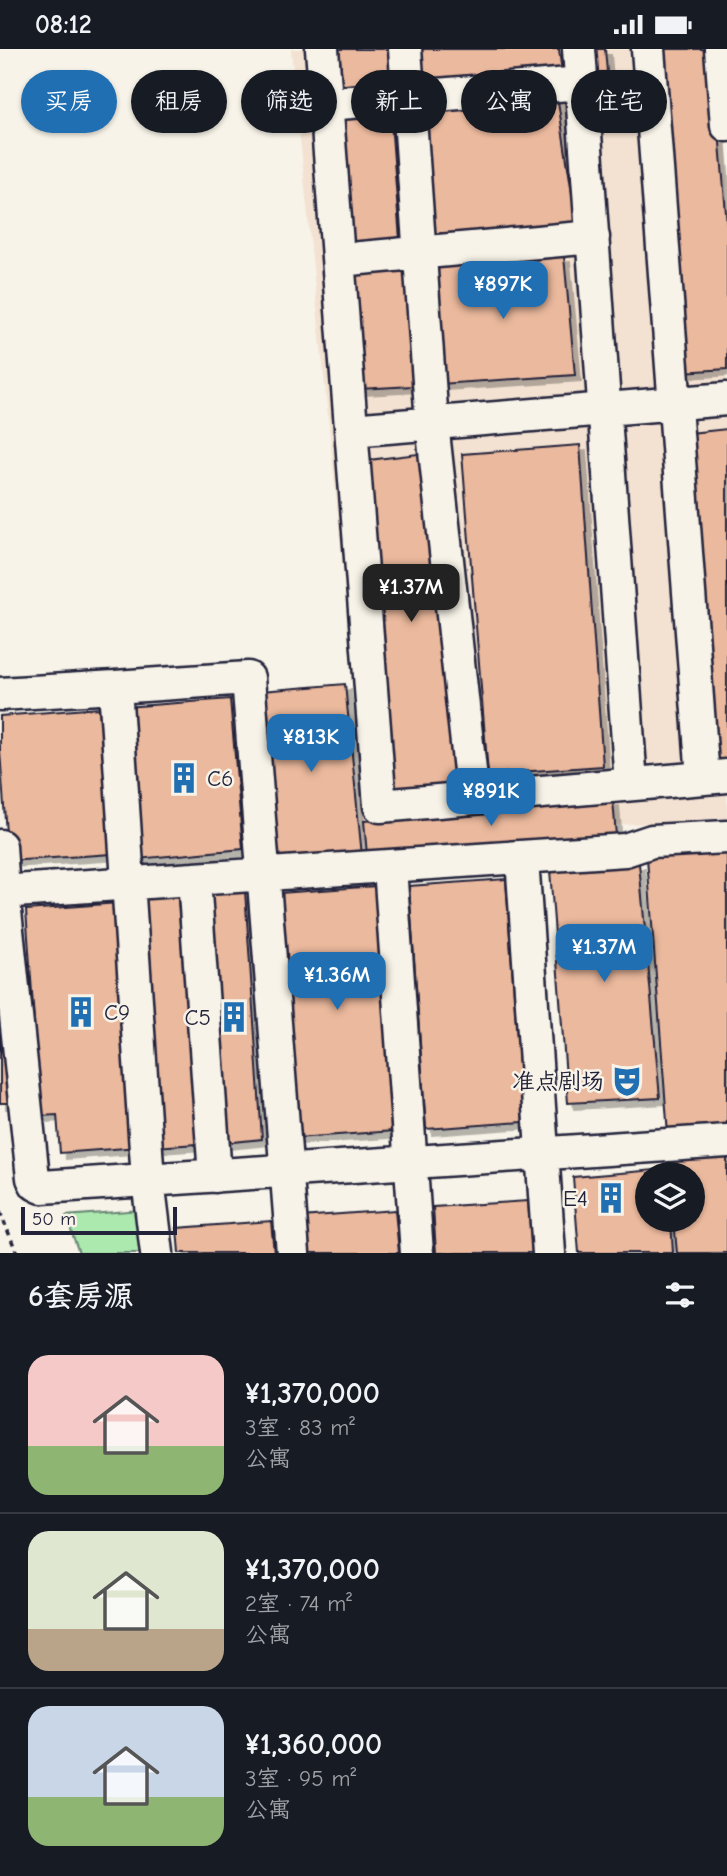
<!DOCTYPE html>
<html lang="zh">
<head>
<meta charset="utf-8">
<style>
  body { margin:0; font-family:"Comic Neue","LXGW WenKai TC",sans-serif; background:#242831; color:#f1f3f6; height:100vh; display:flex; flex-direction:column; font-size:26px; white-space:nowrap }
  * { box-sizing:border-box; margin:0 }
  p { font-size:23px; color:#9ea1a6 }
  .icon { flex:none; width:38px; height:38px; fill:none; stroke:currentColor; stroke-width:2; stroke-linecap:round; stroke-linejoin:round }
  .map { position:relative; height:1204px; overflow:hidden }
  .sheet { display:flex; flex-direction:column; background:#171b24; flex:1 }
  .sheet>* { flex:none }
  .top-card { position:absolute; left:21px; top:21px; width:686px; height:63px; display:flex; gap:14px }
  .fabs { position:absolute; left:635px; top:1113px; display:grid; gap:14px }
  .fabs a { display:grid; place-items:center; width:70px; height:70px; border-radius:50%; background:#171b24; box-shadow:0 2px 5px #0004; font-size:35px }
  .scale { position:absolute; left:21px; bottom:18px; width:156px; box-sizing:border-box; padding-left:7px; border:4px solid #22223b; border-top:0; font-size:19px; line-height:24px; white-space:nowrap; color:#22223b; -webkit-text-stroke:5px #f7f3e8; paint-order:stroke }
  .price { position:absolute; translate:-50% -60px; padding:0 16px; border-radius:14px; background:#1f6fb2; color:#fff; font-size:23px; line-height:46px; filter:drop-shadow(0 2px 4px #0008) }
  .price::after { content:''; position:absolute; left:50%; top:42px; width:21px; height:16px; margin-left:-10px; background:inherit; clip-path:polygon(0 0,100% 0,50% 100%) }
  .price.active { background:#222; color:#fff }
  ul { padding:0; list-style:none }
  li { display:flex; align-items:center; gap:21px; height:175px; padding:0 28px }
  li+li { border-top:2px solid #363941 }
  li span { display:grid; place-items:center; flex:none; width:196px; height:140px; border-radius:21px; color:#555 }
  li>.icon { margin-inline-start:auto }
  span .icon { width:84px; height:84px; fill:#fffc; stroke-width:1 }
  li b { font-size:30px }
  h2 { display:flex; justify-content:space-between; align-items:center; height:84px; padding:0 28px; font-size:30px }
  .tag { padding:0 24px; border-radius:32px; background:#171b24; box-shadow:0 2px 5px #0004; font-size:24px; line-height:63px }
  .tag.active { background:#1f6fb2; color:#fff }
  .status { display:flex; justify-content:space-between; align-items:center; height:49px; padding:0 35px; background:#171b24; direction:ltr }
  .status svg { height:19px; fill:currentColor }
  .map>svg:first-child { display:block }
  .built { fill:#f3e2d2 }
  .pitch { fill:#ace9af; stroke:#678675; stroke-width:2 }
  .building { fill:#ebb99d; stroke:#22223b; stroke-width:2; filter:url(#shadow) }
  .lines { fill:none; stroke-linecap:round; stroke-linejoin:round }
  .minor-casing { stroke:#22223b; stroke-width:37 }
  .path { stroke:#22223b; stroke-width:3.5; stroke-dasharray:5 5; stroke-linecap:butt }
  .minor { stroke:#f7f3e8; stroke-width:32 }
  .labels { text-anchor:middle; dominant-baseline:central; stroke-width:5; stroke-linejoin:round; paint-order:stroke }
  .poi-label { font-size:23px; fill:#22223b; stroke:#f7f3e8; text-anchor:end }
</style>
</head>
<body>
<div class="status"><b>08:12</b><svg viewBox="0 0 49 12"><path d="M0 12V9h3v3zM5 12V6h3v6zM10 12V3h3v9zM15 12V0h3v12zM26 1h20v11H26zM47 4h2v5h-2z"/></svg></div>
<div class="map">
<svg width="727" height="1204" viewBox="0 0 727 1204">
  <defs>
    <filter id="shadow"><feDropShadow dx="6" dy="6" stdDeviation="0" flood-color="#0004"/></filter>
  </defs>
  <rect width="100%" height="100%" fill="#f7f3e8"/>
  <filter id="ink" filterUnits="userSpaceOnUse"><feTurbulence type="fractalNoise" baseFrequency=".0143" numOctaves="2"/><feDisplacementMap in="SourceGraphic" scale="14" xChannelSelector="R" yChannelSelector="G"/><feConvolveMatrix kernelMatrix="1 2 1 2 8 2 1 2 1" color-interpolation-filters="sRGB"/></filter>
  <g filter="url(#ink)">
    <path class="built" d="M291 0H727V769L363 792 347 556Z"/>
    <path class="pitch" d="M140 1161 143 1204H79L66 1167Z"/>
    <path class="building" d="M339 0H395L397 34 343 40Z
      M422 0H559L562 24 424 35Z
      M585 0H605L607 23 587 24Z
      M657 0H712L727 176V320L682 323Z
      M557 46 577 177 430 185 422 55Z
      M390 59 400 191 353 195 344 63Z
      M564 207 575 326 440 335 433 218Z
      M405 221 413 337 359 340 352 226Z
      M727 380V711L714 712 690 384Z
      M580 396 603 717 488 725 462 405Z
      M426 404 455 737 395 741 369 411Z
      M345 635 362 807 274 814 261 642Z
      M230 650 243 800 137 810 125 658Z
      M99 659 112 805 8 812 0 702V667Z
      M613 751 616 787 367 806 364 772Z
      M727 804V1204H677L674 1171H693V1125H671L647 809Z
      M639 814 660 1049 568 1054 550 821Z
      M506 830 523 1073 426 1080 409 837Z
      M377 837 394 1082 296 1089 279 844Z
      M245 842 262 1090 224 1094 205 845Z
      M178 848 197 1095 155 1098 137 850Z
      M119 854 139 1098 60 1104 57 1066 41 1067 26 861Z
      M0 913 11 1054H0Z
      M667 1120V1125H648V1171H671L673 1204H579L573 1128Z
      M528 1152 532 1204H436L433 1158Z
      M395 1161 399 1204H304L301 1168Z
      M271 1172 274 1204H179L177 1179Z"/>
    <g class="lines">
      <defs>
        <path id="minor" d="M322 0 380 757 727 727
          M405 0 432 374 473 749
          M579 0 631 735
          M648 0 703 729
          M721 0 727 76
          M327 55 581 34
          M339 211 593 188
          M351 381 727 350
          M0 645 115 638
          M0 797 3 843 33 1129 36 1135 42 1138 727 1092
          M522 809 549 1204
          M390 818 417 1204
          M194 830 215 1127
          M0 843 625 801 652 792 727 788
          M157 1204 148 1131 115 638 248 629 293 1204"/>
      </defs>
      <use href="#minor" class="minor-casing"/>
      <path class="path" d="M0 1163 17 1204"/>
      <use href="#minor" class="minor"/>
    </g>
  </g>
  <defs>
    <symbol id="building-bare" viewBox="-9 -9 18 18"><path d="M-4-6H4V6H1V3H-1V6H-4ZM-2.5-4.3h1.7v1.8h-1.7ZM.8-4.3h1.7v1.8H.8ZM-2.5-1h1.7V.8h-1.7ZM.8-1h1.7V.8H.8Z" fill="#1f6fb2" stroke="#f7f3e8" stroke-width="2.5" paint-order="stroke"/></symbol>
    <symbol id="theatre-bare" viewBox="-9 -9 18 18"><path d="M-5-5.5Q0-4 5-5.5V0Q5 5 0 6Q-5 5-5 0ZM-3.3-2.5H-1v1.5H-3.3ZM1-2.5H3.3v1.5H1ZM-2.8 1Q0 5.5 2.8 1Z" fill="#1f6fb2" stroke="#f7f3e8" stroke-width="2.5" paint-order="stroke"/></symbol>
  </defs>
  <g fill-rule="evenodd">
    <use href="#building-bare" x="162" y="707" width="44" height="44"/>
    <use href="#building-bare" x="59" y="941" width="44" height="44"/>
    <use href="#building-bare" x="212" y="946" width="44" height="44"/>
    <use href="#theatre-bare" x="605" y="1010" width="44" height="44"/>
    <use href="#building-bare" x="589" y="1127" width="44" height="44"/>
  </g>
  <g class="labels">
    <g class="poi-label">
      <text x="207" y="729" text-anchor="start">C6</text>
      <text x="104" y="963" text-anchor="start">C9</text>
      <text x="211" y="968">C5</text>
      <text x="604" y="1032">准点剧场</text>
      <text x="588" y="1149">E4</text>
    </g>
  </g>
</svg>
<div class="fabs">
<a><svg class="icon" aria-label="layers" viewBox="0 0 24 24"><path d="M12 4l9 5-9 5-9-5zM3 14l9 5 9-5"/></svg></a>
</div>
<div class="scale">50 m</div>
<b class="price" style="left:503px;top:272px">¥897K</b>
<b class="price active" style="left:411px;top:575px">¥1.37M</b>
<b class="price" style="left:311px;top:725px">¥813K</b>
<b class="price" style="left:491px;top:779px">¥891K</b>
<b class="price" style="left:604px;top:935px">¥1.37M</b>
<b class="price" style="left:337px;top:963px">¥1.36M</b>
<div class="top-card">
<a class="tag active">买房</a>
<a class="tag">租房</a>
<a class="tag">筛选</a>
<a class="tag">新上</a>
<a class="tag">公寓</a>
<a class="tag">住宅</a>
</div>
</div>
<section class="sheet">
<h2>6套房源<svg class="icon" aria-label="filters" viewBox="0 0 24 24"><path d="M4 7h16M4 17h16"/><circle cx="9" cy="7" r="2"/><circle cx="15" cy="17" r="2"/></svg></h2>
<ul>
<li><span style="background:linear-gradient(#f6c9c9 65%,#8fb573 0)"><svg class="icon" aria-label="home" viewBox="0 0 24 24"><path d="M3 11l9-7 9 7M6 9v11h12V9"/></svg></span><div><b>¥1,370,000</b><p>3室 · 83 m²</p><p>公寓</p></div></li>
<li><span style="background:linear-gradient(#dfe7d0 70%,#b9a48a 0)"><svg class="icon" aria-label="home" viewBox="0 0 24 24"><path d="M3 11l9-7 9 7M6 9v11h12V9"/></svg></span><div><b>¥1,370,000</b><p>2室 · 74 m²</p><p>公寓</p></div></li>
<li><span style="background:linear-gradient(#c9d6e8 65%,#8fb573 0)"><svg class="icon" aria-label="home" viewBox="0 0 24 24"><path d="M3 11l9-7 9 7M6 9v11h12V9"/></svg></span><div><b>¥1,360,000</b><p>3室 · 95 m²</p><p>公寓</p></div></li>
</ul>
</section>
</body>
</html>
